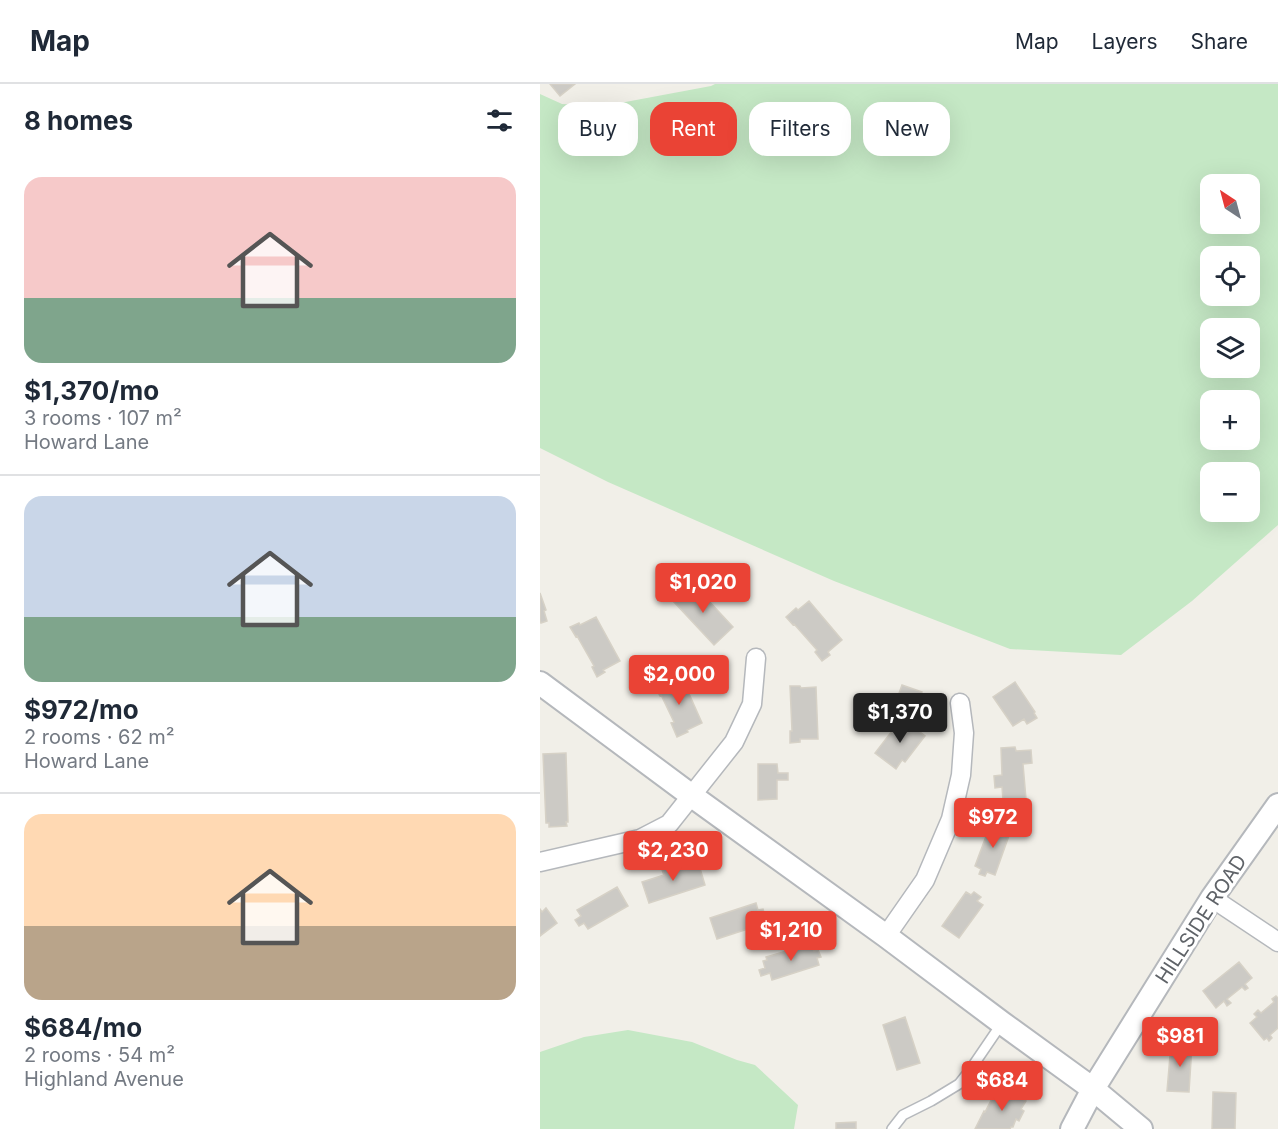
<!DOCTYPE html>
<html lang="en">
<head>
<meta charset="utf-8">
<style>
  body { margin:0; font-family:Inter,sans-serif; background:#f2f2f3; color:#1f2937; height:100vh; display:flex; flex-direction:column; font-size:22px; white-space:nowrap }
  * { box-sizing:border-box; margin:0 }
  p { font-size:20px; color:#747a83 }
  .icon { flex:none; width:33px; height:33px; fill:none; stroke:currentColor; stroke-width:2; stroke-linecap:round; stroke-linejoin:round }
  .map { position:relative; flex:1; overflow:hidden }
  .drawer { display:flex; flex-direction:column; background:#fff; width:540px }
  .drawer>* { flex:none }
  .guide { position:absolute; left:18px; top:18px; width:570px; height:54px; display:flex; gap:12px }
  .needle { width:39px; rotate:324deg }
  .fabs { position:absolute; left:660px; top:90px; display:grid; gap:12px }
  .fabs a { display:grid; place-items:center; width:60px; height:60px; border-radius:12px; background:#fff; box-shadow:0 6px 24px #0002; font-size:30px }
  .price { position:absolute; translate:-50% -51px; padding:0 14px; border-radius:6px; background:#ea4335; color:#fff; font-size:20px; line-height:39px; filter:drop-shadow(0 2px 3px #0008) }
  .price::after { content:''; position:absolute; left:50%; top:36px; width:18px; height:14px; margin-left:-9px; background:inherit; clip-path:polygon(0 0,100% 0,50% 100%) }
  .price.selected { background:#222; color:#fff }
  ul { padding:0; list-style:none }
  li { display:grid; align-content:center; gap:12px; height:318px; padding:0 24px }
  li+li { border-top:2px solid #e0e1e3 }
  li span { display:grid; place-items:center; height:186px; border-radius:18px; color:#555 }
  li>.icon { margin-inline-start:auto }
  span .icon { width:108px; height:108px; fill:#fffc; stroke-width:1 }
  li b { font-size:26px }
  h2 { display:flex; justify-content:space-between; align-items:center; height:72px; padding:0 24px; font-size:26px }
  .tag { padding:0 21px; border-radius:18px; background:#fff; box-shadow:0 6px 24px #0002; font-size:21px; line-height:54px }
  .tag.selected { background:#ea4335; color:#fff }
  header { display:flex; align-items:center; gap:36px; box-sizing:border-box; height:84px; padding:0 30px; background:#fff; border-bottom:2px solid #e0e1e3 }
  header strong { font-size:28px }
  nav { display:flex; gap:33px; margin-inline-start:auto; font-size:21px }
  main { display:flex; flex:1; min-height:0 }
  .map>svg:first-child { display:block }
  .green { fill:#c5e8c5; fill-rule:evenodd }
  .building { fill:#cccac5; stroke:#d6d1c6; stroke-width:1.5 }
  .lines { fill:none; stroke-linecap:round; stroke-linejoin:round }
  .service-casing { stroke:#b5b8bc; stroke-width:12 }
  .minor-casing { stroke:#b5b8bc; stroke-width:21 }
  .tertiary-casing { stroke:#b5b8bc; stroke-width:26 }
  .service { stroke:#fff; stroke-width:9 }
  .minor { stroke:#fff; stroke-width:18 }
  .tertiary { stroke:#fff; stroke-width:22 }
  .labels { text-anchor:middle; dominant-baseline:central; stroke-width:6; stroke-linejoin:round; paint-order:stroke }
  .street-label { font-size:20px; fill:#5f6368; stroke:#fff }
</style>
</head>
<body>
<header>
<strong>Map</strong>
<nav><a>Map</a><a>Layers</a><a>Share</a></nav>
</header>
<main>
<section class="drawer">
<h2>8 homes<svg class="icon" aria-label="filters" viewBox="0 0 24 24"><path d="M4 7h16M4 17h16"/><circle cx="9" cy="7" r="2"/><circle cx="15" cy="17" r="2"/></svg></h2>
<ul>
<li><span style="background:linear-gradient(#f6c9c9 65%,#7fa58c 0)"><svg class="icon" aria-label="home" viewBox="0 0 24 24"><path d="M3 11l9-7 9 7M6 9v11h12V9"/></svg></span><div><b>$1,370/mo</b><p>3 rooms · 107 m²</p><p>Howard Lane</p></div></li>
<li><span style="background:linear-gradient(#c9d6e8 65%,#7fa58c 0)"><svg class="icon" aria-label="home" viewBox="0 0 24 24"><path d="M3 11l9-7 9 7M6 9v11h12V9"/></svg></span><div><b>$972/mo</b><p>2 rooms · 62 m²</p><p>Howard Lane</p></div></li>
<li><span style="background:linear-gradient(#ffd9b3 60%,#b9a48a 0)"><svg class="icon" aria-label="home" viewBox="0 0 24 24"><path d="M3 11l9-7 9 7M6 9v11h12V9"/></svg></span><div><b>$684/mo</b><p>2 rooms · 54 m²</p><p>Highland Avenue</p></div></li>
</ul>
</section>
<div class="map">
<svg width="738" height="1045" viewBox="0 0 738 1045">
  <rect width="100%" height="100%" fill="#f1efe8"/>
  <path class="green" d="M175 0H738V441L652 517 581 571 470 565 294 497 68 398 0 364V10L22 20 64 22 171 2ZM670 100H710V140H670ZM670 172H710V212H670ZM670 244H710V284H670ZM670 316H710V356H670ZM670 388H710V428H670Z
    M88 946 152 958 197 976 215 981 258 1021 254 1045H0V968L44 953Z"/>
  <path class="building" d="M10 0H35L20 12Z
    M153 500 193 543 174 561 134 518 138 515 135 512 148 501 150 503Z
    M0 509 6 526 4 527 7 537 1 539 0 536Z
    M269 517 302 556 288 568 290 571 282 577 275 568 277 566 254 540 253 541 246 533 256 524 258 526Z
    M56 533 80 577 63 586 65 588 57 593 52 583 54 582 37 552 36 553 30 543 39 539 40 541Z
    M142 594 162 639 147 646 148 648 137 653 131 639 134 638 121 611 120 612 115 602 124 598 125 601Z
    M475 598 495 628 494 629 497 634 487 640 484 635 473 642 453 613Z
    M362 601 382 608 378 620 358 612Z
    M250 602H260L261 604 276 603 278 655H260V658L250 659V647H252Z
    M362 634 385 652 365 678 362 676 356 685 335 669Z
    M475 663 476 667 491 666 492 679 483 680 486 715H478V720L471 721V716H463L462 703 455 704 454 692 462 691 461 664Z
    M26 669 28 738H26L27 742 9 743V739H6L3 670Z
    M218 680H237L238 689H248V696H237V715L218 716Z
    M459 737 465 739 463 743 471 746 455 791 447 788 445 792 439 790 441 785 435 782 451 739 457 741Z
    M143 779 145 785 159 781 165 801 109 819 102 798 124 791 122 786Z
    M77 803 88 822 48 845 44 839 39 842 35 836 41 832 37 826Z
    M426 808 431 811 434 808 441 813 437 817 443 821 419 854 402 842Z
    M216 819 218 826 223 825 225 832 220 834 223 840 177 855 170 834Z
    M6 824 17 839 0 852V825L2 828Z
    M271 860 274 867 278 866 281 873 277 874 279 881 232 896 230 889 221 892 219 886 225 884 223 877 227 876 226 873Z
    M699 878 712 894 705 900 708 904 705 906 702 903 687 915 691 919 687 922 684 917 676 924 663 907Z
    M736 912 738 914V944L730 951 732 954 729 957 727 954 724 956 710 939 717 933 714 930 718 926 721 929 734 918 732 915Z
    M365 933 380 979 357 986 343 941Z
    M631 960 652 961 649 1008 627 1007Z
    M458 1003 486 1017 481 1025 484 1027 479 1037 476 1035 473 1043H471L470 1045H435L444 1027 445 1028Z
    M673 1008 696 1009 695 1045H672Z
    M316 1038V1045H296V1039Z"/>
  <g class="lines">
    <defs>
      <path id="service" d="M352 1045 363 1031 391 1017 419 1000 430 986 462 939"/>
      <path id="minor" d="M0 778 100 755 129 740 194 658 212 620 216 574
        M672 814 738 858
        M346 852 385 796 411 735 421 691 424 649 420 619"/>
      <path id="tertiary" d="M0 599 152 712 346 852 462 939 553 1005 601 1045
        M532 1045 553 1005 672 814 738 721"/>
    </defs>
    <use href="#service" class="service-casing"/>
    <use href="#minor" class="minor-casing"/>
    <use href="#tertiary" class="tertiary-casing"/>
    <use href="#service" class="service"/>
    <use href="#minor" class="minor"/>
    <use href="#tertiary" class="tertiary"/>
  </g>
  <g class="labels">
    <g class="street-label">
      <text transform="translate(661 835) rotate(-57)">HILLSIDE ROAD</text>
    </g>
  </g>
</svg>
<div class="fabs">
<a><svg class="needle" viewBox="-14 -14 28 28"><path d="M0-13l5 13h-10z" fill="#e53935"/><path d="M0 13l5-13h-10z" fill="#747a83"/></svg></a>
<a><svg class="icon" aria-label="locate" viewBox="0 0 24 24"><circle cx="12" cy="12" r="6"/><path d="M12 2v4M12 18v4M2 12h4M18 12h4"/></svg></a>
<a><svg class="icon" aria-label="layers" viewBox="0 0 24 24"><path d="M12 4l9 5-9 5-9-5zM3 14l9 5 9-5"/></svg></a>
<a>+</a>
<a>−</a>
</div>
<b class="price" style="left:163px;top:530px">$1,020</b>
<b class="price" style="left:139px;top:622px">$2,000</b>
<b class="price selected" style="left:360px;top:660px">$1,370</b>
<b class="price" style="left:453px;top:765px">$972</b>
<b class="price" style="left:133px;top:798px">$2,230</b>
<b class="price" style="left:251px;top:878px">$1,210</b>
<b class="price" style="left:640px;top:984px">$981</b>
<b class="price" style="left:462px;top:1028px">$684</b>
<div class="guide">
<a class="tag">Buy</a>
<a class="tag selected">Rent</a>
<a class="tag">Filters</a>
<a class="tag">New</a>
</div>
</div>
</main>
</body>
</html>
